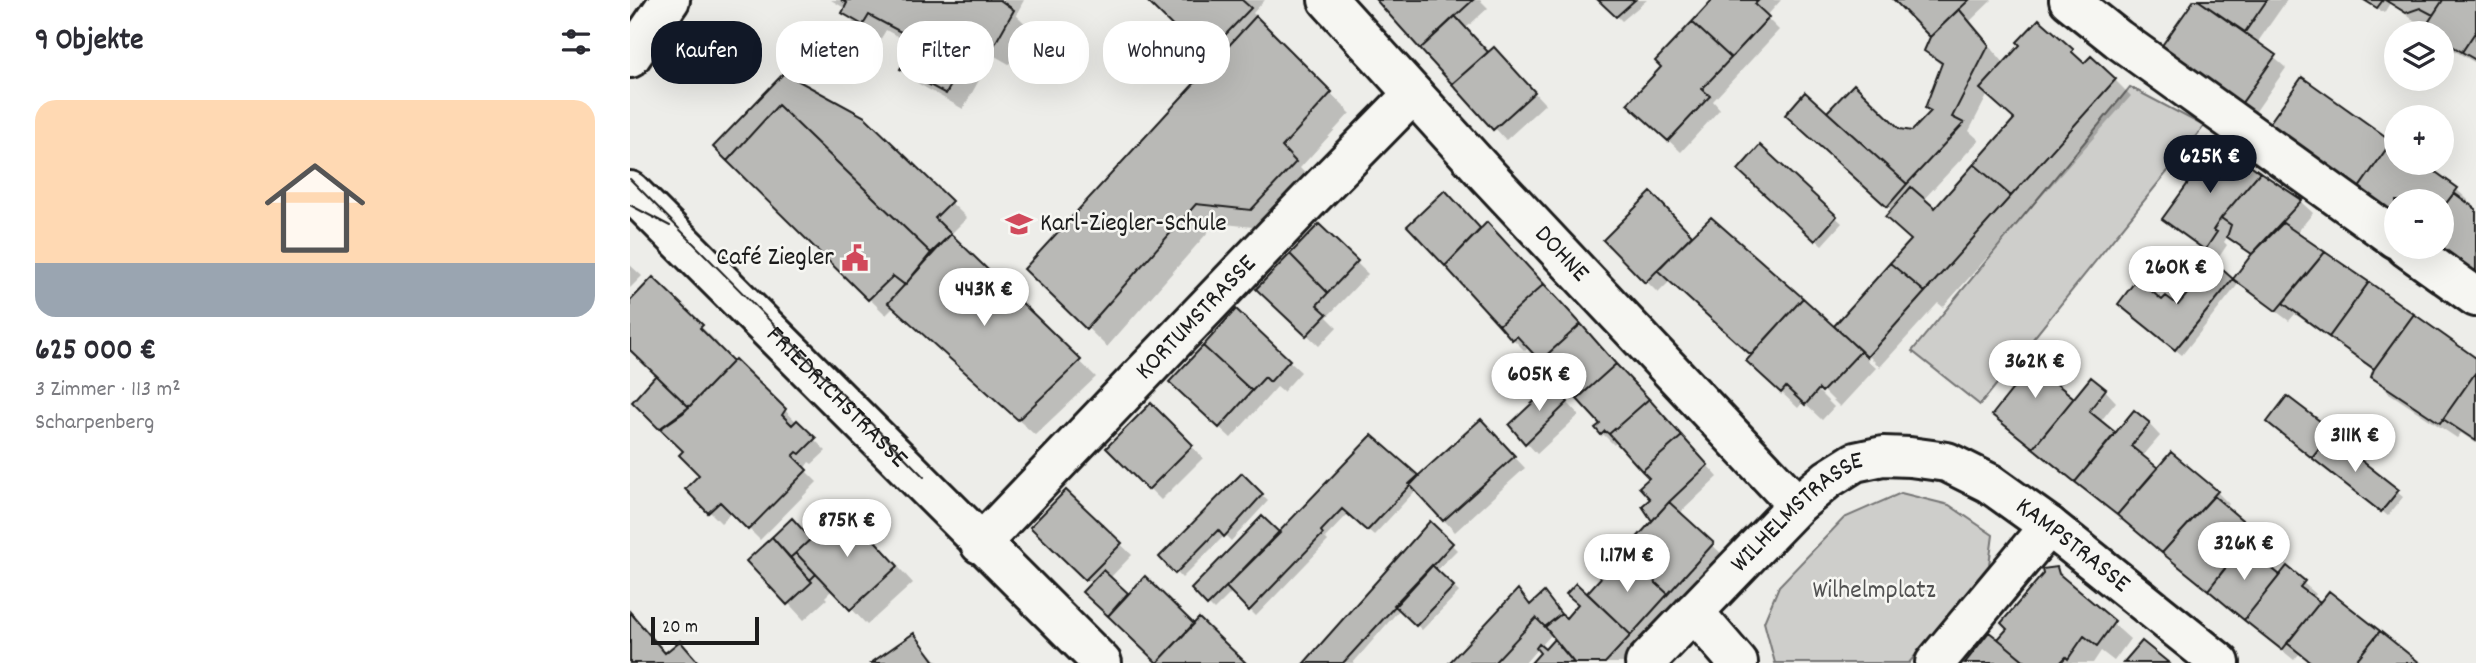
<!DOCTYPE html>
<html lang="de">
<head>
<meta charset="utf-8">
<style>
  body { margin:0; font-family:Dekko,sans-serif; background:#f2f2f3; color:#2b2b33; height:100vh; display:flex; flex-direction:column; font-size:26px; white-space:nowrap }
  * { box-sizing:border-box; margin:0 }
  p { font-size:23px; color:#7c7c81 }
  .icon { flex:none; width:38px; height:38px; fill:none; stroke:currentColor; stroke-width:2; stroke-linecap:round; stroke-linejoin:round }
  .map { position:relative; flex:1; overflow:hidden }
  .sheet { display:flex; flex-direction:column; background:#fff; width:630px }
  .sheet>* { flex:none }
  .top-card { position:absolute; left:21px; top:21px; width:665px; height:63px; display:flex; gap:14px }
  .fabs { position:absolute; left:1754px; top:21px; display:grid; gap:14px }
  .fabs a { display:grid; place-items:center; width:70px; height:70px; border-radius:50%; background:#fff; box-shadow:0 7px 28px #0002; font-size:35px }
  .scale { position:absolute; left:21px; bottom:18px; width:108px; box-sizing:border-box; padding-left:7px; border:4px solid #1c1c1c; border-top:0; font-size:19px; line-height:24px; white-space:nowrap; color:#1c1c1c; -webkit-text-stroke:5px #f6f6f2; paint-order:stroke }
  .price { position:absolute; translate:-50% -60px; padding:0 16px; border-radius:24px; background:#fff; color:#222; font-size:23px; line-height:46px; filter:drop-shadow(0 2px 4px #0008) }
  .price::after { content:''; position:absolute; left:50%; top:42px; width:21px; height:16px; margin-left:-10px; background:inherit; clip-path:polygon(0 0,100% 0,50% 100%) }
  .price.selected { background:#111827; color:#fff }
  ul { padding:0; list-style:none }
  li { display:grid; align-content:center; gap:14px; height:371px; padding:0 35px }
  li+li { border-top:2px solid #e1e1e2 }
  li span { display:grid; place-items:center; height:217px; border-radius:21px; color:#555 }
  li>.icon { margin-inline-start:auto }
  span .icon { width:126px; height:126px; fill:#fffc; stroke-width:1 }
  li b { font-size:30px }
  h2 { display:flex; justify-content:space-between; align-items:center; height:84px; padding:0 35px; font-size:30px }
  .pill { padding:0 24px; border-radius:28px; background:#fff; box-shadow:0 7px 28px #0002; font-size:24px; line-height:63px }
  .pill.selected { background:#111827; color:#fff }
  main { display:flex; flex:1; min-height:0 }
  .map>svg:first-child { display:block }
  .green { fill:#cececb; stroke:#757574; stroke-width:2 }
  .shadow { fill:#0003; fill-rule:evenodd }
  .building { fill:#b9b9b6; stroke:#1c1c1c; stroke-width:2 }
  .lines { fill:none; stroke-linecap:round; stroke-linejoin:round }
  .minor-casing { stroke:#1c1c1c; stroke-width:44 }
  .tertiary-casing { stroke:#1c1c1c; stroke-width:44 }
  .secondary-casing { stroke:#1c1c1c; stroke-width:44 }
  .minor { stroke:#f6f6f2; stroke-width:38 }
  .tertiary { stroke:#f6f6f2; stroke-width:38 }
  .secondary { stroke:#f6f6f2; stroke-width:38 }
  .tram { stroke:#1c1c1c; stroke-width:2 }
  .labels { text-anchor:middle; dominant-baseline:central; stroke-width:5; stroke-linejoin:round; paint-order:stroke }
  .poi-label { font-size:26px; fill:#1c1c1c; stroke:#f6f6f2; text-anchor:start }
  .street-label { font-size:26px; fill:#1c1c1c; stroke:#f6f6f2 }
  .park-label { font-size:26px; fill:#515151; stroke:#f6f6f2 }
</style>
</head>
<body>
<main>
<section class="sheet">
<h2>9 Objekte<svg class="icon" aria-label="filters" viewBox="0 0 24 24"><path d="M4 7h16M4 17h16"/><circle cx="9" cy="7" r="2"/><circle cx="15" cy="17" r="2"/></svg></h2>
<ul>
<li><span style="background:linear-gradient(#ffd9b3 75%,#9aa5b1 0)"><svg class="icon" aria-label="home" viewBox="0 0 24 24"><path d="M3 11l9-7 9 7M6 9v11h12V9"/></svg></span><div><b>625 000 €</b><p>3 Zimmer · 113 m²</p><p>Scharpenberg</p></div></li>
</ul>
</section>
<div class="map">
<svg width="1846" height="663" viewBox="0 0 1846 663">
  <rect width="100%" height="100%" fill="#edede9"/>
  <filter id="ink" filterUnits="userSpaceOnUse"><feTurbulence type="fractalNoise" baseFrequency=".0143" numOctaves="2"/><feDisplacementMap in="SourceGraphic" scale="14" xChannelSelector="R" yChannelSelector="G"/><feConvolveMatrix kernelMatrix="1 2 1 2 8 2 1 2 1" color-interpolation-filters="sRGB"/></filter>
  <g filter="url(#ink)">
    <path class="green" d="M1500 87 1574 126 1350 405 1282 351Z
      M1271 493 1319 505 1363 535 1359 565 1279 663H1145L1134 622 1149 586 1214 518Z"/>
    <path class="shadow" d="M201 0H394L386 15 399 27 379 64 363 55 333 109 289 84 272 68 285 46 256 30 250 40 230 29 214 13 216 9Z
      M518 0H635L623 13 720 113 670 168 684 183 641 229 586 223 477 347 397 269 584 64Z
      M748 0H850L858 8 836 28 858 54 875 61 915 104 876 140Z
      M971 0H1017L992 21Z
      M1085 0H1151L1136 17 1149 30 1083 101 1090 109 1051 152 1011 115 1034 67Z
      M1267 0H1362L1339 22 1375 64 1442 51 1456 64 1485 80 1501 96 1313 307 1308 303 1250 367 1240 357 1237 360 1246 368 1210 407 1188 385 1185 388 1204 407 1192 420 1173 402 1168 408 1135 377 1123 356 1040 281 1028 293 975 240 1021 195 1063 237 1081 219 1204 329 1282 241 1263 211 1162 121H1205L1283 133 1302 112 1313 67 1296 51 1302 37ZM1358 94 1385 120 1305 210 1293 200 1349 140 1339 131ZM1054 241 1057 243 1049 251H1044Z
      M1566 0H1657L1627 43 1656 68 1624 114 1545 59Z
      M1735 0H1846V61L1844 62 1811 43V33H1800L1796 29 1803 19 1789 24 1760 3 1754 13Z
      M234 118 337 218 320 235 466 377 405 435 264 307 256 315 85 147Z
      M1588 145 1671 202 1683 213 1666 234 1846 360V443L1831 433 1827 438 1759 393 1743 376 1745 371 1665 314 1659 321 1609 283 1552 355 1496 310 1532 302 1548 308 1584 264 1603 281 1622 256 1598 236 1594 242 1597 245 1587 260 1545 230 1534 218Z
      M1130 148 1212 223 1192 245 1110 170Z
      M1766 163H1790L1826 189 1838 200 1835 204 1846 212V279L1801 247H1811V201H1766Z
      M689 226 738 274 697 317 707 327 689 346 629 289Z
      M851 231 869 236 1088 477 1049 514 1094 556 997 663H903L913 653 908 648 895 663H821L888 592 902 605 914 595 936 620 1024 521 1021 478 987 441 984 445 968 429 972 424 940 389 936 393 918 375 923 371 900 346 895 351 883 339 808 255ZM922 634 933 646 915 652 910 647Z
      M0 265 12 276 0 288Z
      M23 280 88 343 85 346 103 364 105 361 196 451 182 464 179 462 174 469 187 482 130 540 102 512 91 523 57 489 71 474 55 452 4 402 28 376 0 349V304Z
      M1432 356 1443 368 1428 387 1444 400 1475 390 1486 402 1470 422 1486 435 1519 424 1530 436 1512 457 1528 471 1541 455 1587 492 1599 504 1595 508 1635 543 1624 557 1650 577 1657 569 1686 594 1683 599 1690 605 1786 663H1682L1670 653 1664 660 1376 427 1364 415Z
      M659 361 671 372 653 392 647 387 601 438 553 394Z
      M929 393 949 415 907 454 896 442Z
      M1658 398 1702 433 1707 438 1705 442 1773 497 1758 516 1645 428Z
      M521 405 573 458 531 500 478 448Z
      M862 433 895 468 825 532 786 490 744 535 719 513 695 538 698 541 626 616 602 592 584 610 563 589 650 536 743 438 788 478Z
      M612 476 638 501 601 541 595 535 552 578 532 557Z
      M436 492 502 555 480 578 498 596 564 627 613 663H528L455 592 462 584 403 527Z
      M801 524 827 550 806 571 829 592 792 630 770 609 723 663H676Z
      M230 525 283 583 237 625 203 589 195 597 197 599 174 620 119 561Z
      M1426 568 1444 589 1500 639 1484 661 1471 651 1463 663H1336L1376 648Z
      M284 635 309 663H244Z"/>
    <path class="building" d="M211 0H370L384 10 362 49 346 40 316 94 270 69 286 40 239 15 233 25 212 13 217 3Z
      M516 0H612L621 8 574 57Z
      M746 0H843L790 49Z
      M968 0H1005L986 17Z
      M1082 0H1129L1125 4 1139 17 1101 58 1062 22Z
      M1264 0H1339L1300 37Z
      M1564 0H1568L1646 55 1611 104 1531 47Z
      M1568 0H1637L1615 32Z
      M1734 0H1753L1747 8Z
      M1755 0H1813L1803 15 1790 8 1776 13Z
      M1813 0H1846V31L1832 52 1811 39V33H1801L1794 29Z
      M1329 9 1359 45 1322 117 1334 123 1277 184 1197 112 1224 84 1270 129 1282 131 1301 111 1295 108 1312 63 1294 51 1300 37Z
      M626 16 702 92 652 147 666 162 621 210 566 204 456 329 394 269Z
      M825 16 858 52 822 84 790 49Z
      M1409 19 1443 49 1442 52 1454 63 1461 56 1486 79 1381 196 1344 164 1384 119 1350 89 1390 45 1387 42Z
      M1062 22 1101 58 1072 89 1080 96 1038 141 997 104 1031 67 1025 61Z
      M1846 31V60L1832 52Z
      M864 47 905 92 863 130 822 84Z
      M154 73 235 117 322 201 305 218 321 234 301 253 148 105 97 161 83 147Z
      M1672 77 1762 141 1726 192 1636 128Z
      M1175 92 1277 184 1257 207 1155 115Z
      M148 105 301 253 275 285 263 276 238 300 97 161Z
      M1762 141 1766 144V163H1793L1828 188 1811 210V201H1766V220L1726 192Z
      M1588 142 1630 172 1591 218 1583 230 1587 232 1575 250 1532 219Z
      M1130 145 1207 216 1185 241 1108 170Z
      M1344 164 1381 196 1295 292 1260 263 1281 240 1255 217 1281 187 1305 208Z
      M1630 172 1672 200 1622 254 1597 237 1601 225 1591 218Z
      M815 190 851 229 815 266 777 226Z
      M1021 192 1062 235 1015 283 973 240Z
      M1824 193 1846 209V277L1803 247H1811V210Z
      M1081 217 1173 298 1121 355 1027 270Z
      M857 222 914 284 869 325 815 266Z
      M1653 223 1695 252 1646 311 1603 279 1622 254Z
      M689 224 728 261 698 293 660 254Z
      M321 234 451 360 388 420 258 303Z
      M1695 252 1739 282 1699 337 1653 303Z
      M660 254 698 293 687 305 697 314 676 336 626 289Z
      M1584 262 1603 279 1545 350 1488 304 1507 279 1532 300 1536 296 1548 305Z
      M1260 263 1295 292 1237 357 1204 326Z
      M23 277 73 325 70 328 103 361 59 407 0 350V301Z
      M1739 282 1784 314 1744 369 1699 337Z
      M914 284 951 324 910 361 887 336 882 340 869 325Z
      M1173 298 1231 351 1192 392 1189 389 1175 405 1156 387 1151 393 1116 361Z
      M606 309 660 360 640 382 635 377 622 391 573 346Z
      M1784 314 1846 358V372L1810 423 1741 377 1744 369Z
      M951 324 986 364 947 399 928 378 923 383 916 375 921 371 911 360Z
      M1419 343 1433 355 1417 376 1444 398 1403 448 1362 415Z
      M573 346 622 391 589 428 539 382Z
      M105 359 156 409 152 415 162 425 167 420 186 438 170 454 167 452 163 456 177 470 118 530 90 502 78 513 55 489 69 475 49 455 53 451 30 429 53 413Z
      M986 364 1019 399 979 434 975 431 971 435 965 428 970 424 947 399Z
      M1846 372V441L1813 419Z
      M26 375 59 407 29 429 2 402Z
      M1461 377 1476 389 1459 411 1486 433 1445 482 1403 448Z
      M917 379 938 402 895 444 879 425 913 393 914 384Z
      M1657 396 1703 431 1682 458 1637 422Z
      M1019 399 1052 436 1012 471 979 434Z
      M521 403 563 445 518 490 476 448Z
      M1504 410 1520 423 1501 446 1528 468 1487 515 1445 482Z
      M851 419 885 456 813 521 779 484Z
      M742 435 789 476 737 531 712 509 691 531 693 534 619 611 596 587Z
      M1052 436 1078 465 1039 502 1022 521 1012 506 1020 499 1009 487 1019 478 1012 471Z
      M1700 436 1769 490 1751 512 1682 458Z
      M1541 452 1588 491 1532 553 1487 515Z
      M612 473 633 494 594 537 588 530 545 574 529 557Z
      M436 490 492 543 455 580 400 527Z
      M1584 496 1625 531 1578 590 1532 553Z
      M1039 502 1084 543 1038 594 993 553Z
      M214 507 268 566 220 610 166 553Z
      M632 516 650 533 577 606 561 589Z
      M162 518 181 539 160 558 142 537Z
      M800 521 823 543 713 663H674Z
      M142 537 182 582 157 605 116 561Z
      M1613 545 1650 575 1614 620 1578 590Z
      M166 553 186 574 180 580 160 558Z
      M993 553 1038 594 1001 635 957 593Z
      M802 565 824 586 786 626 764 605Z
      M1657 566 1675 581 1670 587 1690 602 1652 650 1614 620Z
      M1427 567 1429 574 1485 621 1467 646 1454 636 1438 659 1436 657 1430 663H1397L1368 639 1377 629 1371 623 1413 574 1412 569Z
      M473 570 498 593 478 616 452 592Z
      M515 576 564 624 527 663 478 616Z
      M946 583 1001 635 975 663H944L915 627 931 614 936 618 948 604 936 594Z
      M888 589 900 605 914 592 931 614 915 627 906 618 864 663H819Z
      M1699 591 1750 631 1724 663H1682L1657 643Z
      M0 612 35 653 50 641 69 663H0Z
      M569 618 616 663H527Z
      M1750 631 1790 663H1724Z
      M1359 632 1368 639 1397 663H1335Z
      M284 633 306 663H241Z
      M924 639 944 663H901L910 653 906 648 909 644 915 649Z
      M1512 641 1539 663H1493Z"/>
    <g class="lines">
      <defs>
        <g id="minor">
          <path id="s1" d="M698 0 857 175 1167 505"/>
          <path d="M1439 0 1488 39 1766 239"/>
          <path d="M0 58 40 0"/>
          <path d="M1776 247 1846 297"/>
          <path id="s2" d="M350 544 677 202 783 94"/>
          <path d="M1305 663 1419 526"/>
        </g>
        <path id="tertiary" d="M1064 612 1108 663"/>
        <g id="secondary">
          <path id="s3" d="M0 191 472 663"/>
          <path id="s4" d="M1015 663 1167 505 1198 479 1225 462 1253 456 1280 457 1317 462 1359 483 1419 526 1590 663"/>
        </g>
      </defs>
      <use href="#minor" class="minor-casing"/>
      <use href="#tertiary" class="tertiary-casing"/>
      <use href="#secondary" class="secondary-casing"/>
      <use href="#minor" class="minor"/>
      <use href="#tertiary" class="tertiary"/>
      <use href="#secondary" class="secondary"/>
      <path class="tram" d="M0 179 294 477
        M0 205 40 226"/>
    </g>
  </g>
  <defs>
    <symbol id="school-bare" viewBox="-9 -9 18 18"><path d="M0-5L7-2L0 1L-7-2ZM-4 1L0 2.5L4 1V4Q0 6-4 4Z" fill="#d1495b" stroke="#f6f6f2" stroke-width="2.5" paint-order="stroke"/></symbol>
    <symbol id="civic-bare" viewBox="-9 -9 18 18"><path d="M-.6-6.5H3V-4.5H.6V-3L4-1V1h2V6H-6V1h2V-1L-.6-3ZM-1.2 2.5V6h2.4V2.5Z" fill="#d1495b" stroke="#f6f6f2" stroke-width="2.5" paint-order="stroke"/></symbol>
  </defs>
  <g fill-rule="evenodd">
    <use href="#school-bare" x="370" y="205" width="38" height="38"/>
    <use href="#civic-bare" x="206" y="239" width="38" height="38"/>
  </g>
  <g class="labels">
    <g class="poi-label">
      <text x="410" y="224">Karl-Ziegler-Schule</text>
      <text x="204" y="258" text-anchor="end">Café Ziegler</text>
    </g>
    <g class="street-label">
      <text stroke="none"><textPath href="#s1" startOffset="345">DOHNE</textPath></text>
      <text stroke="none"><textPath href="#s2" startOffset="313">KORTUMSTRASSE</textPath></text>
      <text stroke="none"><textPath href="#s3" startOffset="292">FRIEDRICHSTRASSE</textPath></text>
      <text stroke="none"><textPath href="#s4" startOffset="215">WILHELMSTRASSE</textPath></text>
      <text stroke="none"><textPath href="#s4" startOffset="536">KAMPSTRASSE</textPath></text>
    </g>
    <g class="park-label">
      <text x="1244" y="591">Wilhelmplatz</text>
    </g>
  </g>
</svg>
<div class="fabs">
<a><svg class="icon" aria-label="layers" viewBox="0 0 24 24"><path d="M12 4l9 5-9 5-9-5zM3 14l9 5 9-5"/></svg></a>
<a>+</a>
<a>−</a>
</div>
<div class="scale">20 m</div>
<b class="price selected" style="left:1580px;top:195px">625K €</b>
<b class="price" style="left:1546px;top:306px">260K €</b>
<b class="price" style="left:354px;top:328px">443K €</b>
<b class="price" style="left:1405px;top:400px">362K €</b>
<b class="price" style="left:909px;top:413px">605K €</b>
<b class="price" style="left:1725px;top:474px">311K €</b>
<b class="price" style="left:217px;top:559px">875K €</b>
<b class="price" style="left:1614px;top:582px">326K €</b>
<b class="price" style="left:997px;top:594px">1.17M €</b>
<div class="top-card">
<a class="pill selected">Kaufen</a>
<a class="pill">Mieten</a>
<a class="pill">Filter</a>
<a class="pill">Neu</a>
<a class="pill">Wohnung</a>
</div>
</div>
</main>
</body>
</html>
